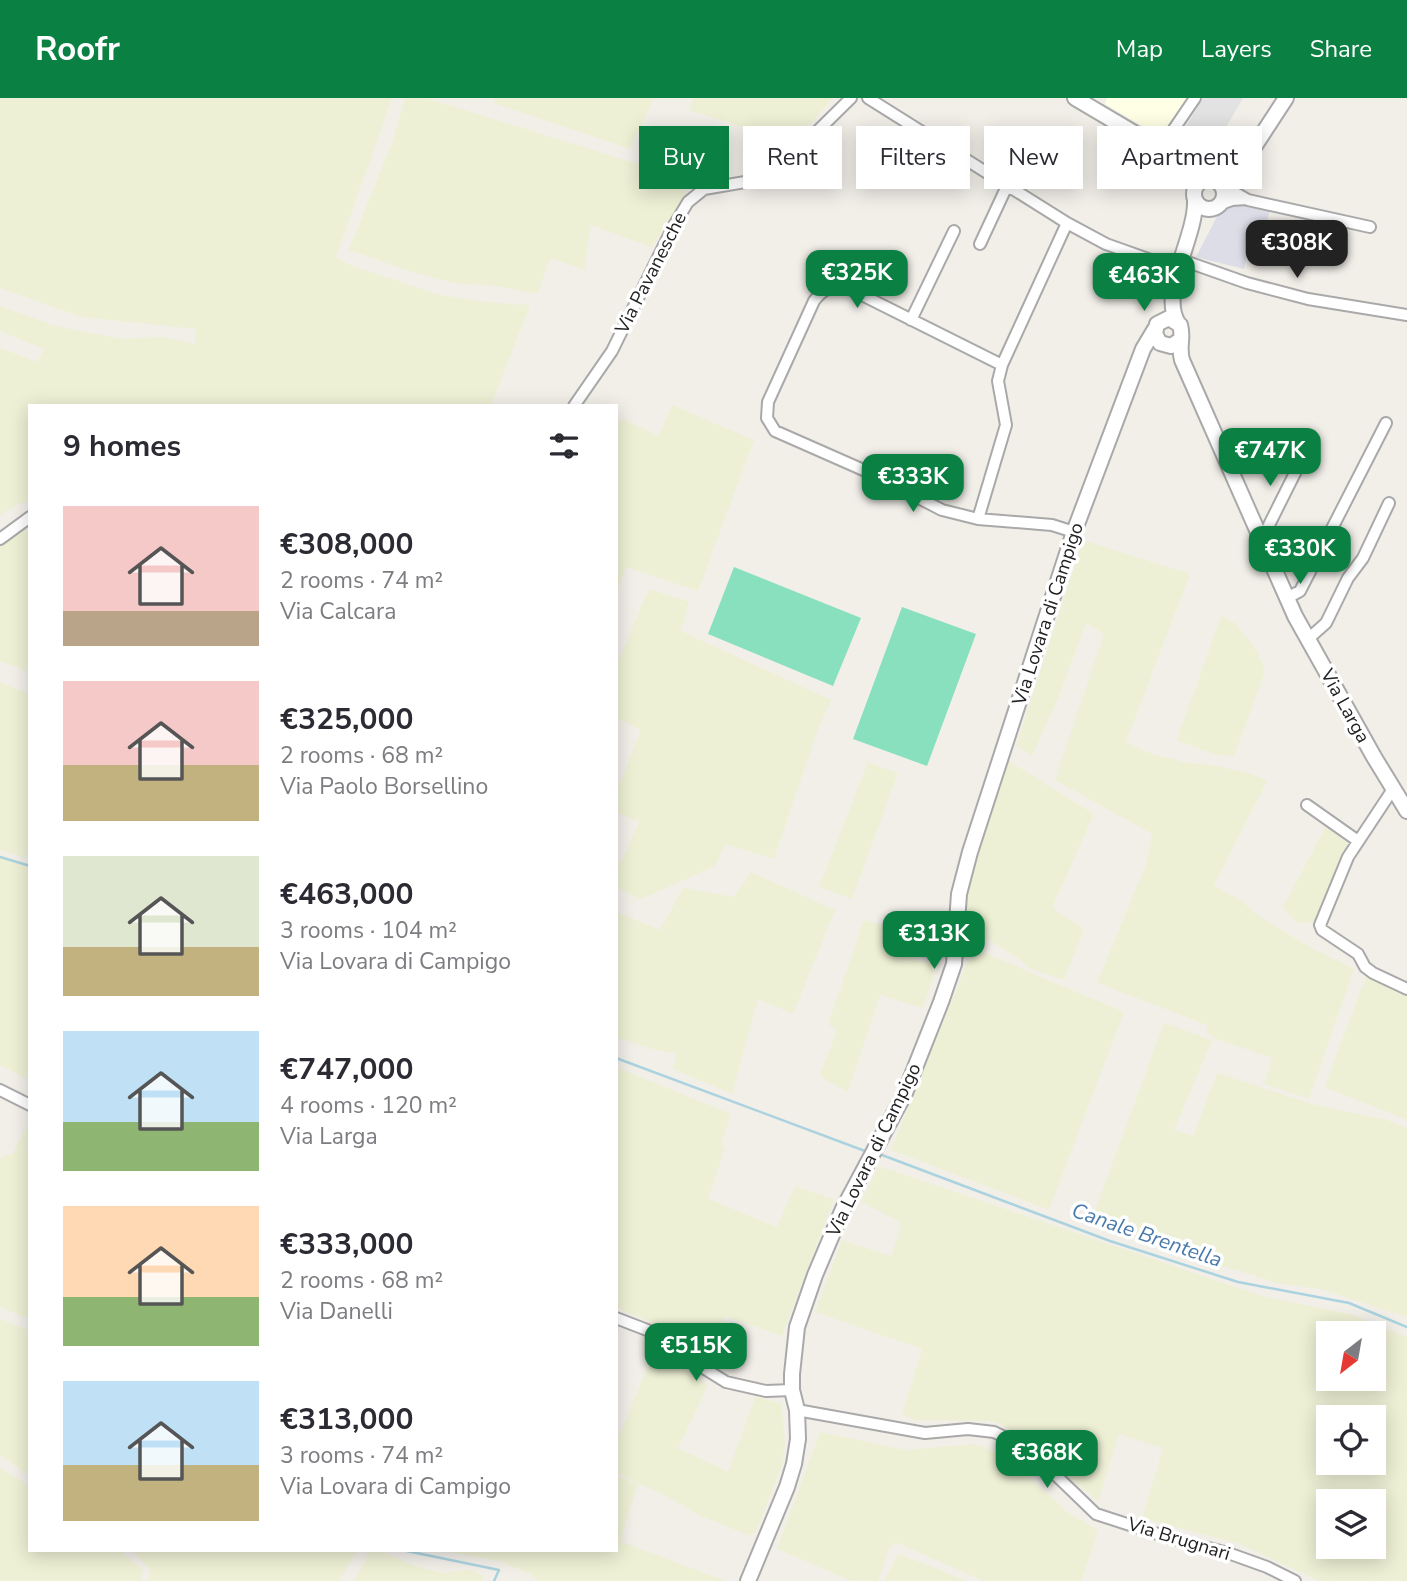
<!DOCTYPE html>
<html lang="en">
<head>
<meta charset="utf-8">
<style>
  body { margin:0; font-family:"Nunito Sans",sans-serif; background:#f7f7f7; color:#2b2b33; height:100vh; display:flex; flex-direction:column; font-size:26px; white-space:nowrap }
  * { box-sizing:border-box; margin:0 }
  p { font-size:23px; color:#7c7c81 }
  .icon { flex:none; width:38px; height:38px; fill:none; stroke:currentColor; stroke-width:2; stroke-linecap:round; stroke-linejoin:round }
  .map { position:relative; flex:1; overflow:hidden }
  .drawer { position:absolute; left:28px; top:306px; width:590px; height:1148px; display:flex; flex-direction:column; background:#fff; border-radius:0px; box-shadow:0 4px 18px #0003 }
  .drawer>* { flex:none }
  .top-card { position:absolute; left:639px; top:28px; width:663px; height:63px; display:flex; gap:14px }
  .needle { width:46px; rotate:211deg }
  .buttons { position:absolute; left:1316px; top:1223px; display:grid; gap:14px }
  .buttons a { display:grid; place-items:center; width:70px; height:70px; border-radius:0px; background:#fff; box-shadow:0 4px 18px #0003; font-size:35px }
  .price { position:absolute; translate:-50% -60px; padding:0 16px; border-radius:14px; background:#0b8043; color:#fff; font-size:23px; line-height:46px; filter:drop-shadow(0 2px 4px #0008) }
  .price::after { content:''; position:absolute; left:50%; top:42px; width:21px; height:16px; margin-left:-10px; background:inherit; clip-path:polygon(0 0,100% 0,50% 100%) }
  .price.selected { background:#222; color:#fff }
  ul { padding:0; list-style:none }
  li { display:flex; align-items:center; gap:21px; height:175px; padding:0 35px }
  li span { display:grid; place-items:center; flex:none; width:196px; height:140px; border-radius:0px; color:#555 }
  li>.icon { margin-inline-start:auto }
  span .icon { width:84px; height:84px; fill:#fffc; stroke-width:1 }
  li b { font-size:30px }
  h2 { display:flex; justify-content:space-between; align-items:center; height:84px; padding:0 35px; font-size:30px }
  .chip { padding:0 24px; border-radius:0px; background:#fff; box-shadow:0 4px 18px #0003; font-size:24px; line-height:63px }
  .chip.selected { background:#0b8043; color:#fff }
  header { display:flex; align-items:center; gap:42px; box-sizing:border-box; height:98px; padding:0 35px; background:#0b8043; color:#fff }
  header strong { font-size:33px }
  nav { display:flex; gap:38px; margin-inline-start:auto; font-size:24px }
  .map>svg:first-child { display:block }
  .education { fill:#ffffe5 }
  .farmland { fill:#eef0d5; fill-rule:evenodd }
  .pitch { fill:#88e0be }
  .parking { fill:#e2e2e2 }
  .plaza { fill:#dddde8 }
  .lines { fill:none; stroke-linecap:round; stroke-linejoin:round }
  .stream { stroke:#aad3df; stroke-width:2.5 }
  .minor-casing { stroke:#a9a9a9; stroke-width:14 }
  .tertiary-casing { stroke:#a9a9a9; stroke-width:18 }
  .minor { stroke:#fff; stroke-width:10 }
  .tertiary { stroke:#fff; stroke-width:14 }
  .labels { text-anchor:middle; dominant-baseline:central; stroke-width:7; stroke-linejoin:round; paint-order:stroke }
  .street-label { font-size:19px; fill:#222; stroke:#fff }
  .water-label { font-size:21px; font-style:italic; fill:#4a7aab; stroke:#fff }
</style>
</head>
<body>
<header>
<strong>Roofr</strong>
<nav><a>Map</a><a>Layers</a><a>Share</a></nav>
</header>
<div class="map">
<svg width="1407" height="1483" viewBox="0 0 1407 1483">
  <rect width="100%" height="100%" fill="#f2efe9"/>
  <path class="education" d="M1107 0H1189L1169 31 1156 36 1105 6Z"/>
  <path class="farmland" d="M0 0H392L336 159 350 167 440 197 484 204 530 207 491 308H30V403L18 406 0 417V250L37 264 44 251 0 233V208L55 228 121 241 163 239 195 246 196 231 81 219 0 190Z
    M405 0H426L686 81V96L652 149 590 127 585 172 550 160 538 196 497 188 454 185 412 174 349 152 393 42Z
    M495 0H654L630 51 500 7 494 5Z
    M692 0H833L793 45 689 12Z
    M672 307 754 342 698 493 626 469 616 495V333L621 320 659 338Z
    M30 429V574L0 563V447Z
    M1083 442 1190 476 1126 644 1146 654 1184 664 1216 668 1252 676 1267 683 1214 787 1240 802 1260 819 1308 848 1354 871 1309 1001 1264 986 1272 960 1216 941 1207 935V927L1097 885 1146 766 1152 736 1055 682 1104 536 1086 525 1059 598 1032 658 1016 648Z
    M652 492 689 504 681 533 831 602 818 631 774 761 725 746 715 768 639 802 616 788V775L639 724 616 714V696L641 632 616 619V569L643 504 648 494Z
    M1221 518 1235 525 1257 553 1265 573 1234 658 1217 657 1177 642Z
    M0 584 30 597V761L0 752Z
    M1007 662 1094 716 1052 810 1084 831 1064 882 1029 870 1022 863 963 825 970 783Z
    M868 664 898 675 852 801 819 789Z
    M1326 728 1348 746 1314 824 1297 825 1283 809Z
    M0 757 30 766V982L0 967Z
    M751 774 835 812 793 916 758 901 732 996 673 971 677 955 659 953 619 940 616 946V814L660 832 683 790 734 799Z
    M864 822 901 832 894 855 937 867 923 910 880 897 848 994 825 982 820 976 837 933 828 926Z
    M973 850 1124 914 1049 1112 891 1052Z
    M1366 879 1407 896V1022L1326 990 1325 987Z
    M1164 925 1212 942 1174 1032 1193 1038 1217 975 1312 1006 1387 1022 1407 1030V1219L1320 1191 1277 1185 1090 1126Z
    M616 969 731 1016 721 1047 725 1050 708 1101 777 1129 795 1088 834 1101 782 1238 725 1218 708 1255 703 1258 673 1235 616 1209Z
    M30 1023V1221L0 1209V1061L4 1057H12Z
    M879 1068 1262 1198 1350 1216 1407 1239V1483H1319L1240 1446 1142 1420 1163 1350 1119 1336 1098 1403 1067 1378 1040 1348 994 1323 914 1322 902 1316 922 1251 815 1214 842 1142 891 1158 902 1125 861 1104ZM1328 1236H1374V1281H1328ZM1328 1320H1374V1365H1328ZM1328 1404H1374V1449H1328Z
    M0 1221 30 1233V1378L0 1357Z
    M656 1249 708 1288 678 1350 728 1374 755 1299 781 1305 785 1344 782 1367 760 1424 755 1435 750 1438 703 1419 664 1397 616 1375V1345Z
    M820 1334 905 1352 975 1346 1005 1357 1066 1413 1098 1433 1081 1483H984L895 1444 889 1451 878 1483H852L777 1451Z
    M0 1370 30 1388V1452L120 1453 143 1471 141 1483H0Z
    M616 1378 638 1386 620 1443 726 1483H538L530 1476 500 1463 441 1453 616 1452Z
    M373 1452 382 1453 415 1468 440 1475 470 1472 484 1478 482 1483H354L370 1453Z
    M132 1453H357L339 1483H148L150 1472Z
    M898 1456 930 1468 966 1483H884Z"/>
  <path class="pitch" d="M734 469 861 520 833 588 708 536Z
    M902 509 976 536 927 668 853 641Z"/>
  <path class="parking" d="M1203 0H1243L1204 67 1181 53 1186 44 1179 40Z"/>
  <path class="plaza" d="M1236 104 1270 111 1264 139 1252 136 1244 171 1196 159 1221 111Z"/>
  <g class="lines">
    <path class="stream" d="M0 759 30 768
      M616 960 865 1053
      M0 986 7 990
      M882 1057 1110 1143 1238 1184 1349 1205 1407 1229
      M402 1452 499 1472 494 1483"/>
    <defs>
      <path id="minor" d="M868 0 1067 125 1106 146 1179 172
        M1161 50 1195 0
        M1220 86 1248 102 1370 129
        M1011 91 1040 38
        M1221 106 1232 102 1246 101
        M980 146 1007 88
        M1182 162 1247 185 1308 201 1407 217
        M911 222 954 133
        M1002 267 846 189C830 188 823 191 814 203L768 304 767 320 775 333 868 374 942 412 978 421 1052 427 1074 434
        M574 308 612 253 673 129 688 104 704 91 751 83 767 78 781 69 851 0
        M978 421 1006 327 998 283 1002 267 1067 125
        M0 441 30 419
        M1261 443 1307 351
        M1287 500 1300 493 1386 325
        M1308 541 1326 525 1348 480 1363 460 1389 405
        M1393 691 1348 759 1320 827 1322 832 1358 856 1365 869 1373 875 1407 891
        M1307 707 1358 743
        M0 992 30 1007
        M616 1220 660 1237 689 1261 726 1284 766 1293 792 1292
        M797 1312 925 1335 968 1331 994 1334 1017 1345 1038 1360 1096 1416 1170 1440 1228 1455 1267 1469 1295 1483"/>
      <path id="tertiary" d="M1075 0 1212 81
        M1194 96a15 15 0 1 1 30 0a15 15 0 1 1-30 0Z
        M1216 83 1228 82 1237 75 1286 0
        M1178 225C1159 195 1196 139 1195 103
        M1179 243 1171 248 1160 245 1155 236 1157 226 1169 220 1180 227C1184 239 1178 248 1182 262L1295 518 1374 659 1407 713
        M748 1483 787 1389 794 1366 798 1341 797 1312 792 1292V1276L797 1229 815 1177 843 1111 905 995 941 904 954 866 959 796 970 754 1074 434 1143 251 1155 231"/>
    </defs>
    <use href="#minor" class="minor-casing"/>
    <use href="#tertiary" class="tertiary-casing"/>
    <use href="#minor" class="minor"/>
    <use href="#tertiary" class="tertiary"/>
  </g>
  <g class="labels">
    <g class="street-label">
      <text transform="translate(651 175) rotate(-63)">Via Pavanesche</text>
      <text transform="translate(1048 516) rotate(-72)">Via Lovara di Campigo</text>
      <text transform="translate(1345 608) rotate(61)">Via Larga</text>
      <text transform="translate(874 1052) rotate(-64)">Via Lovara di Campigo</text>
      <text transform="translate(1179 1441) rotate(17)">Via Brugnari</text>
    </g>
    <g class="water-label">
      <text transform="translate(1147 1137) rotate(19)">Canale Brentella</text>
    </g>
  </g>
</svg>
<div class="buttons">
<a><svg class="needle" viewBox="-14 -14 28 28"><path d="M0-13l5 13h-10z" fill="#e53935"/><path d="M0 13l5-13h-10z" fill="#7c7c81"/></svg></a>
<a><svg class="icon" aria-label="locate" viewBox="0 0 24 24"><circle cx="12" cy="12" r="6"/><path d="M12 2v4M12 18v4M2 12h4M18 12h4"/></svg></a>
<a><svg class="icon" aria-label="layers" viewBox="0 0 24 24"><path d="M12 4l9 5-9 5-9-5zM3 14l9 5 9-5"/></svg></a>
</div>
<b class="price selected" style="left:1297px;top:182px">€308K</b>
<b class="price" style="left:857px;top:212px">€325K</b>
<b class="price" style="left:1144px;top:215px">€463K</b>
<b class="price" style="left:1270px;top:390px">€747K</b>
<b class="price" style="left:913px;top:416px">€333K</b>
<b class="price" style="left:1300px;top:488px">€330K</b>
<b class="price" style="left:934px;top:873px">€313K</b>
<b class="price" style="left:696px;top:1285px">€515K</b>
<b class="price" style="left:1047px;top:1392px">€368K</b>
<div class="top-card">
<a class="chip selected">Buy</a>
<a class="chip">Rent</a>
<a class="chip">Filters</a>
<a class="chip">New</a>
<a class="chip">Apartment</a>
</div>
<section class="drawer">
<h2>9 homes<svg class="icon" aria-label="filters" viewBox="0 0 24 24"><path d="M4 7h16M4 17h16"/><circle cx="9" cy="7" r="2"/><circle cx="15" cy="17" r="2"/></svg></h2>
<ul>
<li><span style="background:linear-gradient(#f6c9c9 75%,#b9a48a 0)"><svg class="icon" aria-label="home" viewBox="0 0 24 24"><path d="M3 11l9-7 9 7M6 9v11h12V9"/></svg></span><div><b>€308,000</b><p>2 rooms · 74 m²</p><p>Via Calcara</p></div></li>
<li><span style="background:linear-gradient(#f6c9c9 60%,#c2b280 0)"><svg class="icon" aria-label="home" viewBox="0 0 24 24"><path d="M3 11l9-7 9 7M6 9v11h12V9"/></svg></span><div><b>€325,000</b><p>2 rooms · 68 m²</p><p>Via Paolo Borsellino</p></div></li>
<li><span style="background:linear-gradient(#dfe7d0 65%,#c2b280 0)"><svg class="icon" aria-label="home" viewBox="0 0 24 24"><path d="M3 11l9-7 9 7M6 9v11h12V9"/></svg></span><div><b>€463,000</b><p>3 rooms · 104 m²</p><p>Via Lovara di Campigo</p></div></li>
<li><span style="background:linear-gradient(#bfe0f5 65%,#8fb573 0)"><svg class="icon" aria-label="home" viewBox="0 0 24 24"><path d="M3 11l9-7 9 7M6 9v11h12V9"/></svg></span><div><b>€747,000</b><p>4 rooms · 120 m²</p><p>Via Larga</p></div></li>
<li><span style="background:linear-gradient(#ffd9b3 65%,#8fb573 0)"><svg class="icon" aria-label="home" viewBox="0 0 24 24"><path d="M3 11l9-7 9 7M6 9v11h12V9"/></svg></span><div><b>€333,000</b><p>2 rooms · 68 m²</p><p>Via Danelli</p></div></li>
<li><span style="background:linear-gradient(#bfe0f5 60%,#c2b280 0)"><svg class="icon" aria-label="home" viewBox="0 0 24 24"><path d="M3 11l9-7 9 7M6 9v11h12V9"/></svg></span><div><b>€313,000</b><p>3 rooms · 74 m²</p><p>Via Lovara di Campigo</p></div></li>
</ul>
</section>
</div>
</body>
</html>
